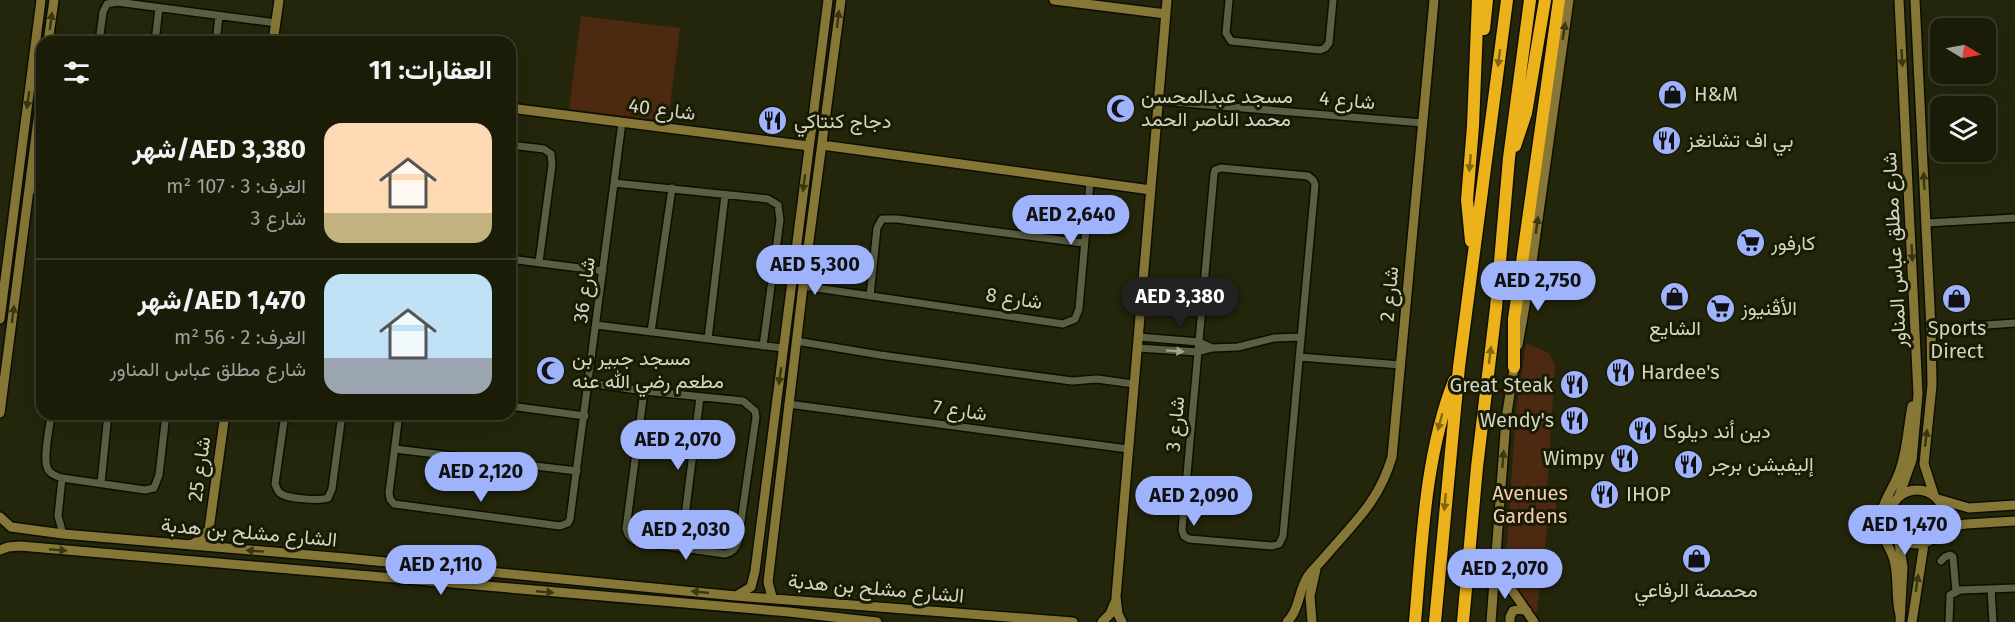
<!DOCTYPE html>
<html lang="ar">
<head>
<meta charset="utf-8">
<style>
  body { margin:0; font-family:"Fira Sans",Vazirmatn,sans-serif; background:#232512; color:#f1f3f6; direction:rtl; height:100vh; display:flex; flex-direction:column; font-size:22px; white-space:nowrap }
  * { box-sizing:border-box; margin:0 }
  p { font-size:20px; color:#9fa19c }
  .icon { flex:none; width:33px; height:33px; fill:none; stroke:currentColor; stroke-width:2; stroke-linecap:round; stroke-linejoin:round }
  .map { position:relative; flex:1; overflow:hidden; direction:ltr }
  .drawer { position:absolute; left:36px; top:36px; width:480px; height:384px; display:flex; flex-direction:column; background:#1a1c08; border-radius:18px; box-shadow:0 6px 24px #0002,0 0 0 2px #383a29; direction:rtl }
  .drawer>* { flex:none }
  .needle { width:39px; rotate:100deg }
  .controls { position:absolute; left:1930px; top:18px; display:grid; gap:12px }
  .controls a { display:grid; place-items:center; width:66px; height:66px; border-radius:12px; background:#1a1c08; box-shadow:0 6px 24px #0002,0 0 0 2px #383a29; font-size:30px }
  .price { position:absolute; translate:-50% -51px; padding:0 14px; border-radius:21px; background:#9fb3fd; color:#111; font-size:20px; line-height:39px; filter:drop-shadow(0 2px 3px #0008) }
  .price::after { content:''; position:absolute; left:50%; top:36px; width:18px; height:14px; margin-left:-9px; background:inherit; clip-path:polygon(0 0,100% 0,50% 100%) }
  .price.selected { background:#222; color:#fff }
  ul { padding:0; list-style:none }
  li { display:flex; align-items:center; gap:18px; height:150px; padding:0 24px }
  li+li { border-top:2px solid #383a29 }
  li span { display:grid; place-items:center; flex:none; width:168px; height:120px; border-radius:18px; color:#555 }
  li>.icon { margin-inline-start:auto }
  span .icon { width:72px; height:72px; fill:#fffc; stroke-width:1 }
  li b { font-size:26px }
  h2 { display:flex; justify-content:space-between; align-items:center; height:72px; padding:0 24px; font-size:26px }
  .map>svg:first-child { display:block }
  .green { fill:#4d2911 }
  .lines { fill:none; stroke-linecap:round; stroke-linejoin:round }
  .street-casing { stroke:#0c0e00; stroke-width:10 }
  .secondary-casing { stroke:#0c0e00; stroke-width:12 }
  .highway-casing { stroke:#0c0e00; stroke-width:15 }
  .street { stroke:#5a5e42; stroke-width:7 }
  .secondary { stroke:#867737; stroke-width:9 }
  .highway { stroke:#ecb21c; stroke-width:12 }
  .oneway { fill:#3a3713 }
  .oneway2 { fill:#826710 }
  .oneway3 { fill:#a2a591 }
  .labels { text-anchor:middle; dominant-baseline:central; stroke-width:6; stroke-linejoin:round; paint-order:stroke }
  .poi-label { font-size:20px; fill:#d2d5c5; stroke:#191c03; text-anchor:start }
  .street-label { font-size:20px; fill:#d2d5c5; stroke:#191c03 }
  .park-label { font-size:20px; fill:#f4cdb6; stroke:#191c03 }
</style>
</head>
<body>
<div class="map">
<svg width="2015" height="622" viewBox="0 0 2015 622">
  <rect width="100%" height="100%" fill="#23260b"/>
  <path class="green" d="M581 16 680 28 668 121 569 109Z
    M1526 343 1549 353 1555 365 1547 490 1556 503V510L1549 514 1536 617 1508 574 1506 558 1516 413Z"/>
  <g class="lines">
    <defs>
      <path id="street" d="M1229 0 1226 33 1231 41 1320 50 1325 48 1329 43 1333 0
        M99 42 103 12 107 4 117 2 276 23
        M155 42 159 8
        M216 42 219 16
        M1160 101 1423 123
        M510 145 544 149 551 154 552 165 539 262
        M34 160 42 173
        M1221 168 1308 176 1313 180 1315 185 1283 536 1279 544 1272 546 1189 539 1184 536 1182 530 1214 174 1215 170Z
        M614 183 768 199 778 205 780 220 763 346
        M28 193 42 183
        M1926 223 2015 218
        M510 259 603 271
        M803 286 1063 324 1075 319 1079 309 1090 182
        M870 296 877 228 882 219H897L1083 243
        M596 325 783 348
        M1931 329 2015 323
        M651 332 672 188
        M1139 337 1199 342 1212 348
        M708 339 725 195
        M796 341 880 355 1072 381 1097 379 1134 384
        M1138 348 1198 352 1212 348 1238 347 1274 338 1301 337
        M1299 357 1401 365
        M589 383 644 391 743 401 755 411 756 417 738 542C735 549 733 552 725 554L638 542C631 540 628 536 626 529L644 391
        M788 404 1128 449
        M510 406 585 416
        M51 414C50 427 43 456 47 467 49 474 56 476 62 478L145 490 154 488 159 475 166 414
        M285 414 275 484C276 486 278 492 280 493 287 499 320 501 328 498L332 489 342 414
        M399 414 389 493 390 499 394 504 560 526 568 523 570 519 622 122
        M395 449 577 471
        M62 478 58 516 63 534
        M101 483 108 414
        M681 548 700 397
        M1941 561 1945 557 1950 555 1953 557 1956 592
        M1991 589 1993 622
        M1949 622 1950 595 1960 590 2015 588"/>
      <path id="secondary" d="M1054 0 1166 14
        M1915 0 1931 329 1932 385 1924 464 1934 495
        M48 42 54 0
        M273 42 279 0
        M510 108 809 146
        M822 145 1151 190
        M0 319 41 0
        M1518 345 1529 283 1569 0
        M0 413 42 89
        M1890 517a27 27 0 1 1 54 0a27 27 0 1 1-54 0Z
        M1899 496 1912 460 1918 394 1899 0
        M1938 499 1969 508 2015 505
        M0 517 11 527 63 534 345 558 736 596 1073 622
        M1942 528 1966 524 2015 521
        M1898 537 1903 567 1900 622
        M190 545 202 539 209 529 225 414
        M0 550 8 547 20 546 789 612 877 622
        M1498 563 1507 583 1534 622
        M736 596 751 587 755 571 828 0
        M772 597 768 582 803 286 841 0
        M1900 615C1895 597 1899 578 1894 560 1890 546 1878 533 1880 517 1883 500 1895 486 1900 470 1907 450 1908 427 1912 406
        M1102 622 1110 614 1115 602
        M1122 622 1118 614 1116 597 1167 0
        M1287 622C1300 609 1298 591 1308 576 1312 570 1318 565 1323 559 1353 523 1378 504 1392 457L1434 0
        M1312 622 1310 596 1316 569
        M1491 622 1506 419 1515 362
        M1510 622V617L1513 611 1519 609 1527 611
        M1912 622 1924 544"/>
      <path id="highway" d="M1484 29 1487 0
        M1515 146 1526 113 1545 0
        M1471 241 1467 200 1473 126 1478 0
        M1514 367V319L1559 0
        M1415 622C1422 543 1425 455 1454 381
        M1435 622 1459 367 1507 0
        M1463 622 1477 467 1496 308 1509 158 1530 0"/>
    </defs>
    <use href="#street" class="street-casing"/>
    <use href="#secondary" class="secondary-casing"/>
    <use href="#highway" class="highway-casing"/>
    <use href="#street" class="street"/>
    <use href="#secondary" class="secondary"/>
    <use href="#highway" class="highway"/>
  </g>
  <defs><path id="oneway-solid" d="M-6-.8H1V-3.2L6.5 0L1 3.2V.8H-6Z" transform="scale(1.5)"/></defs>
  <g class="oneway">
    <use href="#oneway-solid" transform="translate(838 19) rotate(-83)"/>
    <use href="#oneway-solid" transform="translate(51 21) rotate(-82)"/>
    <use href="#oneway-solid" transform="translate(1564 31) rotate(-81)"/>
    <use href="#oneway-solid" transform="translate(1902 58) rotate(87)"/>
    <use href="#oneway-solid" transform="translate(28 100) rotate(98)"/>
    <use href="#oneway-solid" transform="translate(1924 181) rotate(-93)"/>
    <use href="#oneway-solid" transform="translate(804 183) rotate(97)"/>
    <use href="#oneway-solid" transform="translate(1537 225) rotate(-82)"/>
    <use href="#oneway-solid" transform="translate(1912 253) rotate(87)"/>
    <use href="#oneway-solid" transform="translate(13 314) rotate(-83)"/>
    <use href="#oneway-solid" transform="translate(780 376) rotate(98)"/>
    <use href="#oneway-solid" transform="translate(1926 438) rotate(-83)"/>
    <use href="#oneway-solid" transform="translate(1503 459) rotate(-86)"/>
    <use href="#oneway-solid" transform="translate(58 550) rotate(5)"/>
    <use href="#oneway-solid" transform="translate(255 551) rotate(-176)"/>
    <use href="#oneway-solid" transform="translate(1917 583) rotate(-82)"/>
    <use href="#oneway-solid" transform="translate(545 592) rotate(5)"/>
    <use href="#oneway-solid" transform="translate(700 592) rotate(-174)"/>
  </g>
  <g class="oneway2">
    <use href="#oneway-solid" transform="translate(1499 58) rotate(97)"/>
    <use href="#oneway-solid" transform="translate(1470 163) rotate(95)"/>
    <use href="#oneway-solid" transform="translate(1490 355) rotate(-83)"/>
    <use href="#oneway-solid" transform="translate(1440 422) rotate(105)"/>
    <use href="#oneway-solid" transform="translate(1445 502) rotate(95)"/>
  </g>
  <use class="oneway3" href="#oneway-solid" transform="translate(1175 351) rotate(4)"/>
  <defs>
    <symbol id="shop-disc" viewBox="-11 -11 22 22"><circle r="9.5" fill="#9fb3fd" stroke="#191c03"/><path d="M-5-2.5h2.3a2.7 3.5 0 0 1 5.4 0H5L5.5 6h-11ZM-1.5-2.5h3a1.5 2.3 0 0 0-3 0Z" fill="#111"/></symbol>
    <symbol id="mosque-disc" viewBox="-11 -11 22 22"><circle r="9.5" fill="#9fb3fd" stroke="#191c03"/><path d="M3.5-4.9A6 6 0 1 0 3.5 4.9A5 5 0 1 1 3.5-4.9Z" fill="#111"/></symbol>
    <symbol id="restaurant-disc" viewBox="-11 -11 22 22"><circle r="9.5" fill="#9fb3fd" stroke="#191c03"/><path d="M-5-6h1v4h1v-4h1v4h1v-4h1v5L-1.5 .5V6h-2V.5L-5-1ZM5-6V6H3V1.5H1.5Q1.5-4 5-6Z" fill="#111"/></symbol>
    <symbol id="supermarket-disc" viewBox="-11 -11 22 22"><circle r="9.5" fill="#9fb3fd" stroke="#191c03"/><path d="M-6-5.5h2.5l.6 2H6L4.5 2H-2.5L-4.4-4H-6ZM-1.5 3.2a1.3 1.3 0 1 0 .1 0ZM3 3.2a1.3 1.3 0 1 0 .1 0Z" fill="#111"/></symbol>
  </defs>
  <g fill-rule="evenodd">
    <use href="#shop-disc" x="1656" y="78" width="33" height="33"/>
    <use href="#mosque-disc" x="1104" y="92" width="33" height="33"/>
    <use href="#restaurant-disc" x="756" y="104" width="33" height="33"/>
    <use href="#restaurant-disc" x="1650" y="124" width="33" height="33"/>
    <use href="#supermarket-disc" x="1734" y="226" width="33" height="33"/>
    <use href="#shop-disc" x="1658" y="280" width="33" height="33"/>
    <use href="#shop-disc" x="1940" y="282" width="33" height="33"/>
    <use href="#supermarket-disc" x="1704" y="292" width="33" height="33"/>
    <use href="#mosque-disc" x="534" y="354" width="33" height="33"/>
    <use href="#restaurant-disc" x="1604" y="356" width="33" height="33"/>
    <use href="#restaurant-disc" x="1558" y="368" width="33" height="33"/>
    <use href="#restaurant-disc" x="1558" y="404" width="33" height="33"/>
    <use href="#restaurant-disc" x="1626" y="414" width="33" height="33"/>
    <use href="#restaurant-disc" x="1608" y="442" width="33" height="33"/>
    <use href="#restaurant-disc" x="1672" y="448" width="33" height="33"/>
    <use href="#restaurant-disc" x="1588" y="478" width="33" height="33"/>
    <use href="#shop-disc" x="1680" y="542" width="33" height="33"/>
  </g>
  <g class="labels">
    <g class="poi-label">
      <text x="1694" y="94">H&amp;M</text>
      <text x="1141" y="96">مسجد عبدالمحسن<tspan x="1141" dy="23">محمد الناصر الحمد</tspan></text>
      <text x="794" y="121">دجاج كنتاكي</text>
      <text x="1687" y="140">بي اف تشانغز</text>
      <text x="1771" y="243">كارفور</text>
      <text x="1741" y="308">الأڤنيوز</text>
      <text x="1675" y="328" text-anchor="middle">الشايع</text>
      <text x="1957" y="328" text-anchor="middle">Sports<tspan x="1957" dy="23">Direct</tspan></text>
      <text x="572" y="358">مسجد جبير بن<tspan x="572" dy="23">مطعم رضي الله عنه</tspan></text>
      <text x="1641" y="372">Hardee's</text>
      <text x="1553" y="385" text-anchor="end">Great Steak</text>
      <text x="1554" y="420" text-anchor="end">Wendy's</text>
      <text x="1663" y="431">دين أند ديلوكا</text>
      <text x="1604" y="458" text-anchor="end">Wimpy</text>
      <text x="1709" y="464">إليفيشن برجر</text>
      <text x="1626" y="494">IHOP</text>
      <text x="1696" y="590" text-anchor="middle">محمصة الرفاعي</text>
    </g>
    <g class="street-label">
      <text transform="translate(1347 100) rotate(5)">شارع 4</text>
      <text transform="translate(662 109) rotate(7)">شارع 40</text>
      <text transform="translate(1894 250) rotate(-93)">شارع مطلق عباس المناور</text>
      <text transform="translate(584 290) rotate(-83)">شارع 36</text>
      <text transform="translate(1389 294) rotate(-85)">شارع 2</text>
      <text transform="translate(1014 298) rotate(8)">شارع 8</text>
      <text transform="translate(960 410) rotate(8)">شارع 7</text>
      <text transform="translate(1175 424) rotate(-85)">شارع 3</text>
      <text transform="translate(199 469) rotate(-82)">شارع 25</text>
      <text transform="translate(249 532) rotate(5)">الشارع مشلح بن هدبة</text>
      <text transform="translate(876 588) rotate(5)">الشارع مشلح بن هدبة</text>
    </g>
    <g class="park-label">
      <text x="1530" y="493">Avenues<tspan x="1530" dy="23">Gardens</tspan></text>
    </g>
  </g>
</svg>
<div class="controls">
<a><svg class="needle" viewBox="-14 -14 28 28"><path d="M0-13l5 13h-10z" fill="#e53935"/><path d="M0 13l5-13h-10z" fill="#9fa19c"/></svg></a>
<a><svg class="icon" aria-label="layers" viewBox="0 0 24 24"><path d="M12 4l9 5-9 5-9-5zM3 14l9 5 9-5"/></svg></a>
</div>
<b class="price" style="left:1071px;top:246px">AED 2,640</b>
<b class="price" style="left:815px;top:296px">AED 5,300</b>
<b class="price" style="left:1538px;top:312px">AED 2,750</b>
<b class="price selected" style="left:1180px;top:328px">AED 3,380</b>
<b class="price" style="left:678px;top:471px">AED 2,070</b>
<b class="price" style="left:481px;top:503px">AED 2,120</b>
<b class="price" style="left:1194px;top:527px">AED 2,090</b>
<b class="price" style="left:1905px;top:556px">AED 1,470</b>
<b class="price" style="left:686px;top:561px">AED 2,030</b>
<b class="price" style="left:441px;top:596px">AED 2,110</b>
<b class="price" style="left:1505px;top:600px">AED 2,070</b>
<section class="drawer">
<h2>العقارات: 11<svg class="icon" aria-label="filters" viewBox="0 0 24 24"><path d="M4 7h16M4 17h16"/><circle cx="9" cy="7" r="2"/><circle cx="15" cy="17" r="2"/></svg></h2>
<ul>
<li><span style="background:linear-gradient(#ffd9b3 75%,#c2b280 0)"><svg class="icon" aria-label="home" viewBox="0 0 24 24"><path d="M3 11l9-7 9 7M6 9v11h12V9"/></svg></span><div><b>AED 3,380/شهر</b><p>الغرف: 3 · 107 m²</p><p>شارع 3</p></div></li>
<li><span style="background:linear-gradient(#bfe0f5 70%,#9aa5b1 0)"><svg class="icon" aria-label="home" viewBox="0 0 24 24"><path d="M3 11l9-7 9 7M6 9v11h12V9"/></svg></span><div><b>AED 1,470/شهر</b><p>الغرف: 2 · 56 m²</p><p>شارع مطلق عباس المناور</p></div></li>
</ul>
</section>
</div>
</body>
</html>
